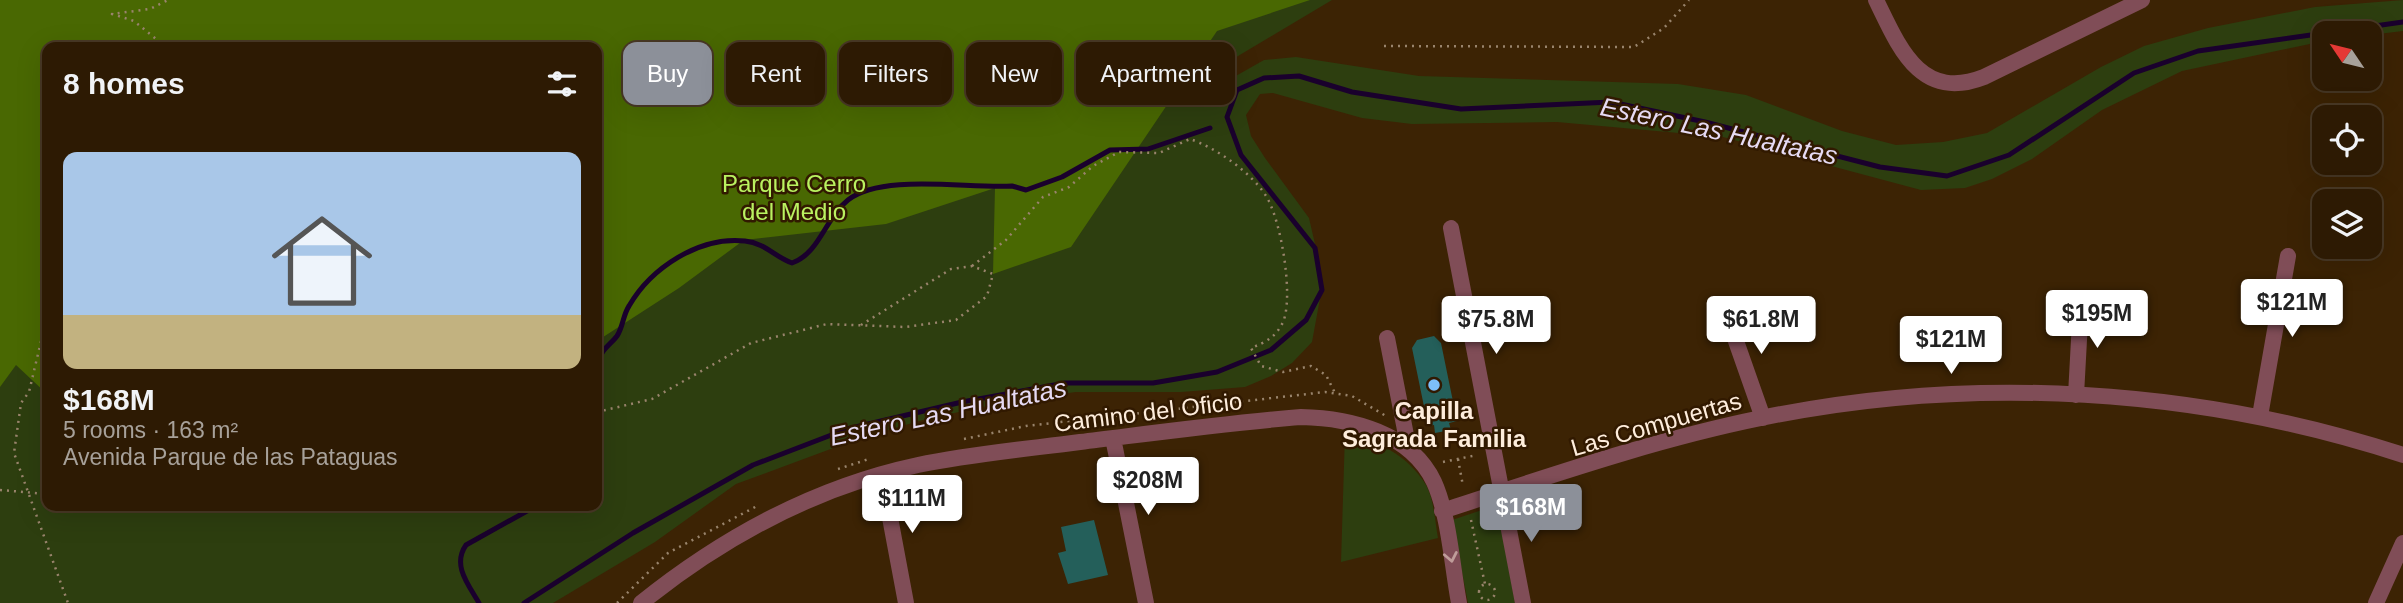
<!DOCTYPE html>
<html lang="en">
<head>
<meta charset="utf-8">
<style>
  body { margin:0; font-family:Arial,sans-serif; background:#35230d; color:#f1f3f6; height:100vh; display:flex; flex-direction:column; font-size:26px; white-space:nowrap }
  * { box-sizing:border-box; margin:0 }
  p { font-size:23px; color:#a7a19a }
  .icon { flex:none; width:38px; height:38px; fill:none; stroke:currentColor; stroke-width:2; stroke-linecap:round; stroke-linejoin:round }
  .map { position:relative; flex:1; overflow:hidden }
  .details { position:absolute; left:42px; top:42px; width:560px; height:469px; display:flex; flex-direction:column; background:#2d1a03; border-radius:14px; box-shadow:0 7px 28px #0002,0 0 0 2px #483825 }
  .details>* { flex:none }
  .top-card { position:absolute; left:623px; top:42px; width:665px; height:63px; display:flex; gap:14px }
  .needle { width:46px; rotate:305deg }
  .tools { position:absolute; left:2312px; top:21px; display:grid; gap:14px }
  .tools a { display:grid; place-items:center; width:70px; height:70px; border-radius:14px; background:#2d1a03; box-shadow:0 7px 28px #0002,0 0 0 2px #483825; font-size:35px }
  .price { position:absolute; translate:-50% -60px; padding:0 16px; border-radius:7px; background:#fff; color:#222; font-size:23px; line-height:46px; filter:drop-shadow(0 2px 4px #0008) }
  .price::after { content:''; position:absolute; left:50%; top:42px; width:21px; height:16px; margin-left:-10px; background:inherit; clip-path:polygon(0 0,100% 0,50% 100%) }
  .price.selected { background:#8c9099; color:#fff }
  ul { padding:0; list-style:none }
  li { display:grid; align-content:center; gap:14px; height:371px; padding:0 21px }
  li+li { border-top:2px solid #483825 }
  li span { display:grid; place-items:center; height:217px; border-radius:14px; color:#555 }
  li>.icon { margin-inline-start:auto }
  span .icon { width:126px; height:126px; fill:#fffc; stroke-width:1 }
  li b { font-size:30px }
  h2 { display:flex; justify-content:space-between; align-items:center; height:84px; padding:0 21px; font-size:30px }
  .chip { padding:0 24px; border-radius:14px; background:#2d1a03; box-shadow:0 7px 28px #0002,0 0 0 2px #483825; font-size:24px; line-height:63px }
  .chip.selected { background:#8c9099; color:#fff }
  .map>svg:first-child { display:block }
  .green { fill:#2d3e0f; fill-rule:evenodd }
  .forest { fill:#496802 }
  .lines { fill:none; stroke-linecap:round; stroke-linejoin:round }
  .stream { stroke:#1a002d; stroke-width:5 }
  .building { fill:#245f5a }
  .path { stroke:#99846c; stroke-width:2.5; stroke-dasharray:2 5; stroke-linecap:butt }
  .minor { stroke:#804d57; stroke-width:16 }
  .oneway { stroke:#bf9d9a }
  .poi-dot { fill:#7dbef9; stroke:#311900; stroke-width:2.5 }
  .labels { text-anchor:middle; dominant-baseline:central; stroke-width:5; stroke-linejoin:round; paint-order:stroke }
  .park-label { font-size:24px; fill:#baf260; stroke:#311900 }
  .poi-label { font-size:24px; font-weight:bold; fill:#feeddc; stroke:#311900 }
  .street-label { font-size:24px; fill:#feeddc; stroke:#311900 }
  .water-label { font-size:26px; font-style:italic; fill:#e6daf3; stroke:#311900 }
</style>
</head>
<body>
<div class="map">
<svg width="2403" height="603" viewBox="0 0 2403 603">
  <rect width="100%" height="100%" fill="#3c2304"/>
  <path class="green" d="M0 0H1332L1228 62 1234 77 1264 60 1296 57 1419 76 1678 84 1746 95 1842 131 1896 145 1943 142 1987 133 2101 67 2144 46 2208 28 2315 7 2403 0V31L2370 35 2324 33V41L2182 71 2102 110 2032 159 1992 179 1965 188 1921 190 1723 137 1557 122 1412 124 1362 118 1273 93 1260 94 1246 115 1251 136 1265 158 1309 218 1318 257 1321 293 1312 342 1292 363 1271 376 1245 387 1181 392H1076L1021 399 930 418 863 437 736 484 655 542 553 603H0ZM47 47H597V506H47Z
    M1345 433C1377 440 1408 455 1426 485 1434 499 1435 522 1438 538L1341 562Z
    M1497 505 1515 603H1468L1452 520Z"/>
  <path class="forest" d="M0 0H1310L1217 31 1071 247 993 274 995 188 886 224 744 240 679 288 597 341V47H47V394L16 365 0 387Z"/>
  <g class="lines">
    <path class="stream" d="M597 378C599 371 598 364 600 357 602 349 612 343 617 336 623 327 623 315 629 306 651 268 699 236 745 241 765 243 775 257 792 263 820 253 825 218 848 200 882 173 969 189 1012 186L1026 190 1062 177 1110 150 1148 149 1210 128
      M479 603C468 584 452 565 466 545L536 506
      M524 603 633 533 753 465 847 429 962 402 1065 383H1153L1217 372 1271 350 1306 320 1322 290 1315 248 1241 155 1227 117 1237 90 1264 78 1299 76 1352 92 1461 109 1611 102 1705 122 1880 167 1947 176 2009 155 2134 73 2198 51 2403 22"/>
  </g>
  <path class="building" d="M1434 336 1441 343 1457 421 1449 423 1451 430 1435 433 1434 425 1428 426 1412 348 1417 340Z
    M1094 520 1108 575 1068 584 1058 553 1066 551 1061 527Z"/>
  <g class="lines">
    <path class="path" d="M1384 46 1634 47 1664 28 1689 0
      M166 47 134 21 112 14 150 9 168 0
      M47 161 43 165 47 166
      M47 201 43 206 47 205
      M972 266 1006 240 1043 197 1069 187 1093 166 1119 152 1159 153 1190 139C1216 148 1251 172 1266 196 1281 219 1294 297 1283 322 1276 337 1266 342 1251 348L1261 366 1283 372 1311 366 1326 375 1335 393
      M47 329 43 333 29 392 21 403 14 453 68 603
      M597 412 652 399 751 343 827 324 905 327 956 320 987 296 993 274 972 266 951 269 861 325
      M964 439 1026 426 1325 392 1352 396 1386 416
      M1458 459 1463 486
      M1443 462 1477 455
      M838 469 869 459
      M0 490 47 494
      M1471 520 1485 584
      M1479 592a8 8 0 1 1 16 0a8 8 0 1 1-16 0Z
      M617 603 668 553 759 505"/>
    <path class="minor" d="M1876 0C1899 47 1920 102 1984 77L2142 0
      M1451 228 1523 603
      M1724 307 1763 418
      M1387 338 1406 435 1404 446
      M2076 395 2081 303
      M2260 416 2288 256
      M1113 438 1146 603
      M882 475 906 603
      M1442 511C1547 477 1653 440 1761 418 1973 374 2198 388 2403 455
      M641 603C722 538 815 487 918 465 971 454 1026 449 1080 442 1154 433 1228 423 1301 417 1351 418 1411 433 1434 482 1449 515 1452 566 1459 603
      M2376 603 2403 543"/>
  </g>
  <defs><path id="oneway-chevron" d="M-2-3.5L2.5 0L-2 3.5" fill="none" stroke-width="1.6" stroke-linecap="round" stroke-linejoin="round" transform="scale(1.75)"/></defs>
  <use class="oneway" href="#oneway-chevron" transform="translate(1451 557) rotate(79)"/>
  <circle class="poi-dot" cx="1434" cy="385" r="7"/>
  <g class="labels">
    <g class="park-label">
      <text x="794" y="183">Parque Cerro<tspan x="794" dy="28">del Medio</tspan></text>
    </g>
    <g class="poi-label">
      <text x="1434" y="410">Capilla<tspan x="1434" dy="28">Sagrada Familia</tspan></text>
    </g>
    <g class="street-label">
      <text transform="translate(1148 412) rotate(-7)">Camino del Oficio</text>
      <text transform="translate(1656 424) rotate(-16)">Las Compuertas</text>
    </g>
    <g class="water-label">
      <text transform="translate(1719 131) rotate(12)">Estero Las Hualtatas</text>
      <text transform="translate(948 412) rotate(-12)">Estero Las Hualtatas</text>
    </g>
  </g>
</svg>
<div class="tools">
<a><svg class="needle" viewBox="-14 -14 28 28"><path d="M0-13l5 13h-10z" fill="#e53935"/><path d="M0 13l5-13h-10z" fill="#a7a19a"/></svg></a>
<a><svg class="icon" aria-label="locate" viewBox="0 0 24 24"><circle cx="12" cy="12" r="6"/><path d="M12 2v4M12 18v4M2 12h4M18 12h4"/></svg></a>
<a><svg class="icon" aria-label="layers" viewBox="0 0 24 24"><path d="M12 4l9 5-9 5-9-5zM3 14l9 5 9-5"/></svg></a>
</div>
<b class="price" style="left:2292px;top:339px">$121M</b>
<b class="price" style="left:2097px;top:350px">$195M</b>
<b class="price" style="left:1496px;top:356px">$75.8M</b>
<b class="price" style="left:1761px;top:356px">$61.8M</b>
<b class="price" style="left:1951px;top:376px">$121M</b>
<b class="price" style="left:1148px;top:517px">$208M</b>
<b class="price" style="left:912px;top:535px">$111M</b>
<b class="price selected" style="left:1531px;top:544px">$168M</b>
<div class="top-card">
<a class="chip selected">Buy</a>
<a class="chip">Rent</a>
<a class="chip">Filters</a>
<a class="chip">New</a>
<a class="chip">Apartment</a>
</div>
<section class="details">
<h2>8 homes<svg class="icon" aria-label="filters" viewBox="0 0 24 24"><path d="M4 7h16M4 17h16"/><circle cx="9" cy="7" r="2"/><circle cx="15" cy="17" r="2"/></svg></h2>
<ul>
<li><span style="background:linear-gradient(#a9c7e8 75%,#c2b280 0)"><svg class="icon" aria-label="home" viewBox="0 0 24 24"><path d="M3 11l9-7 9 7M6 9v11h12V9"/></svg></span><div><b>$168M</b><p>5 rooms · 163 m²</p><p>Avenida Parque de las Pataguas</p></div></li>
</ul>
</section>
</div>
</body>
</html>
